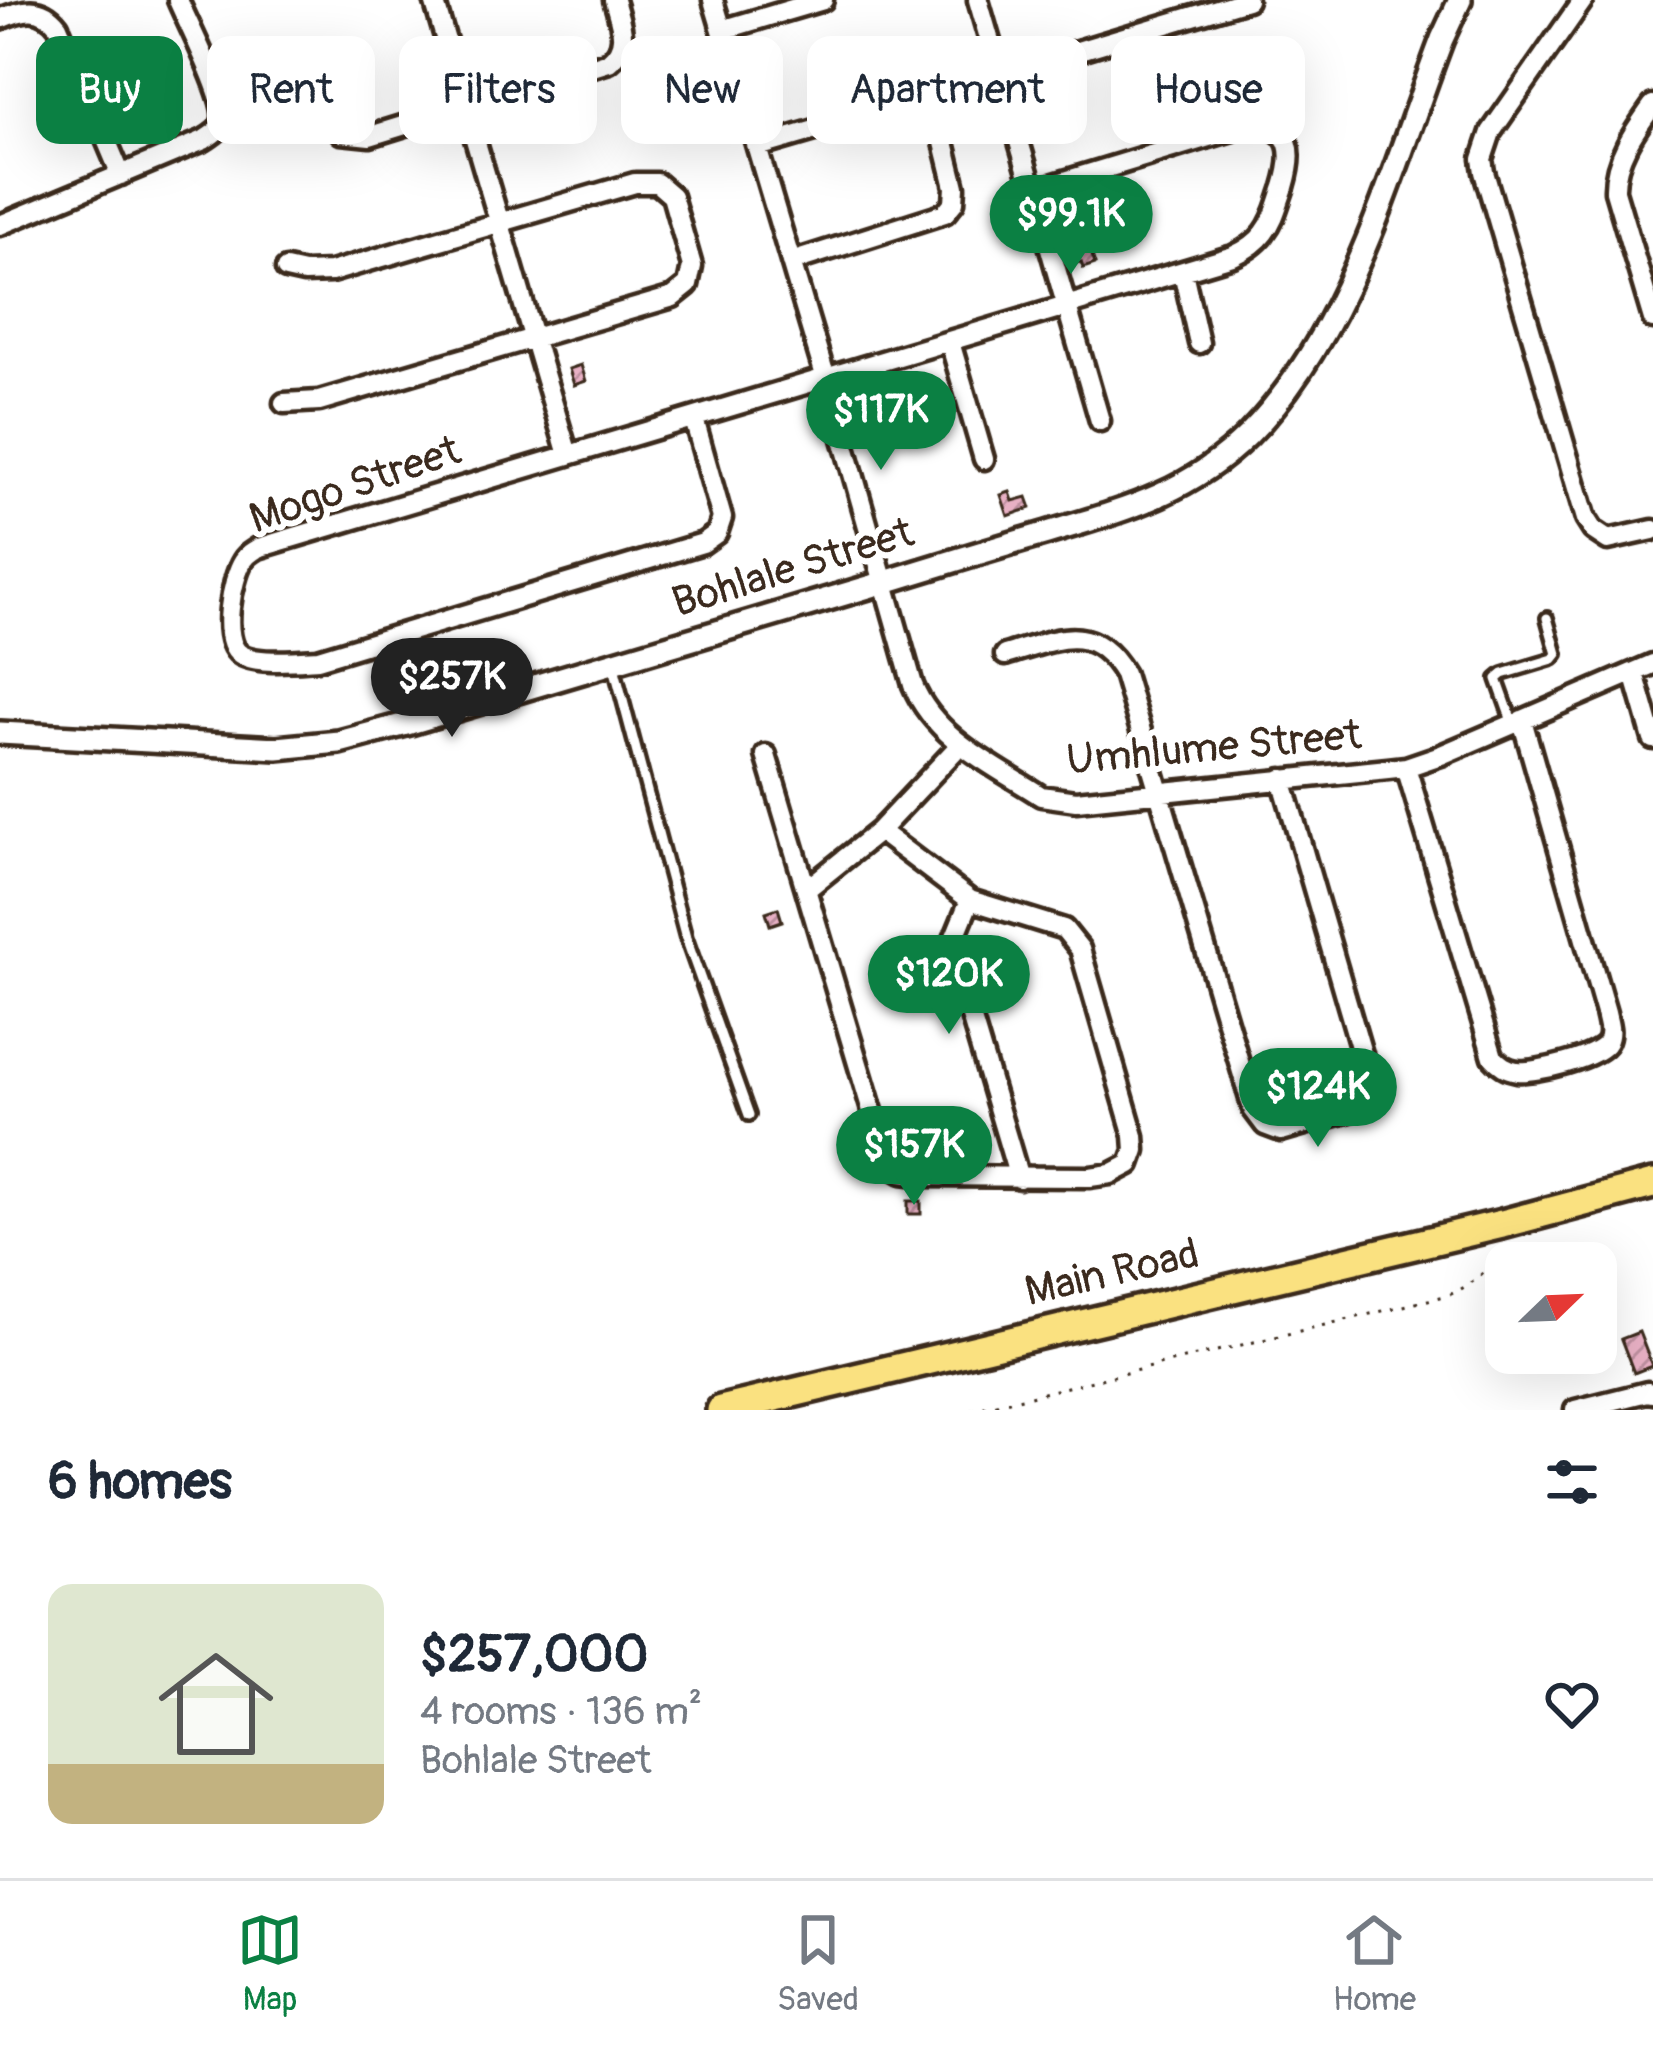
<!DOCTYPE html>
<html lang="en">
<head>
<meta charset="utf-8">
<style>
  body { margin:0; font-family:Pangolin,sans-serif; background:#f6f6f7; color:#1f2937; height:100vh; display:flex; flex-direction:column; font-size:45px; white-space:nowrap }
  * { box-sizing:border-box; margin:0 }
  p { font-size:39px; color:#747a83 }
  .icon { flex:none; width:66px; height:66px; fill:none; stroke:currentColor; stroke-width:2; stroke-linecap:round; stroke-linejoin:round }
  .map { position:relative; height:1410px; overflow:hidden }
  .drawer { display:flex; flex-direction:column; background:#fff; flex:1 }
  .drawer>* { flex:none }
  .top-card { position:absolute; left:36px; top:36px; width:1581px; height:108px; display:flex; gap:24px }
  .needle { width:78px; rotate:67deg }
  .fabs { position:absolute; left:1485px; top:1242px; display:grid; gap:24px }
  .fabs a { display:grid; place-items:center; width:132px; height:132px; border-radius:24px; background:#fff; box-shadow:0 12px 48px #0002; font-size:60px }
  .price { position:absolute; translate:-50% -102px; padding:0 27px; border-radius:42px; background:#0b8043; color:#fff; font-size:39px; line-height:78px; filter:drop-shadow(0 3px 6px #0008) }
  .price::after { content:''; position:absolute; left:50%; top:72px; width:36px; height:27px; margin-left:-18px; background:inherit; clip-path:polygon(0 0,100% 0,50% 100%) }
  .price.current { background:#222; color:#fff }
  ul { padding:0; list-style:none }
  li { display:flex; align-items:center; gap:36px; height:300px; padding:0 48px }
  li span { display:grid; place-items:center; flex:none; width:336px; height:240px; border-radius:24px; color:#555 }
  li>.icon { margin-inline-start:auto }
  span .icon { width:144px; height:144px; fill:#fffc; stroke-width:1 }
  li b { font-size:51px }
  h2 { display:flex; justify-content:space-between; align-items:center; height:144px; padding:0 48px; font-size:51px }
  .tag { padding:0 42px; border-radius:24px; background:#fff; box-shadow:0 12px 48px #0002; font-size:42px; line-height:108px }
  .tag.current { background:#0b8043; color:#fff }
  .tabs { display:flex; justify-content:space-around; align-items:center; height:168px; border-top:3px solid #e0e1e3; background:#fff; font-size:33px; color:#747a83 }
  .tabs a { display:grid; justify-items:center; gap:6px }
  .tabs .current { color:#0b8043 }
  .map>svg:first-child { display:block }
  .building { fill:url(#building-hatch); stroke:#3b2a1e; stroke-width:3 }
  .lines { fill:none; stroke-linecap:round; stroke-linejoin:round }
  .service-casing { stroke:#3b2a1e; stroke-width:18 }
  .minor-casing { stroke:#3b2a1e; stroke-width:27 }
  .tertiary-casing { stroke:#3b2a1e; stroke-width:30 }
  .primary-casing { stroke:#3b2a1e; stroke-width:36 }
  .path { stroke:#3b2a1e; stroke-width:3; stroke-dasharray:3 9; stroke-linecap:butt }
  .service { stroke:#fff; stroke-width:9 }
  .minor { stroke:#fff; stroke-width:18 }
  .tertiary { stroke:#fff; stroke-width:21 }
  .primary { stroke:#fae180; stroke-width:27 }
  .labels { text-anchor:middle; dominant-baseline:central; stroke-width:12; stroke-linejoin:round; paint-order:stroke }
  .street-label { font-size:42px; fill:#3b2a1e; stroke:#fff }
</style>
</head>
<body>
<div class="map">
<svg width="1653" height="1410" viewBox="0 0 1653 1410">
  <defs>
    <pattern id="building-hatch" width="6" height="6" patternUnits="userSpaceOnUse" patternTransform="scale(3)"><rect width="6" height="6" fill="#e8b0c4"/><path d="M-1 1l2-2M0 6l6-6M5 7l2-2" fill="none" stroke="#bd8f9f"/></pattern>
  </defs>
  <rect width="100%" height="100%" fill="#fff"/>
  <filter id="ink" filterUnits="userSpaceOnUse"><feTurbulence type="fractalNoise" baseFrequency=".00833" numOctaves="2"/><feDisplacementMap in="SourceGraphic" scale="24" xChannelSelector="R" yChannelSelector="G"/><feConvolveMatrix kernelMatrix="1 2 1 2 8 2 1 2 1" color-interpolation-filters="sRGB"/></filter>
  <g filter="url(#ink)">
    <path class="building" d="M484 43 491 63 476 68 464 49Z
      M1219 79 1228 106 1213 110 1211 105 1206 107 1201 88 1206 87 1205 84Z
      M1196 85 1207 117 1193 122 1192 119 1188 120 1186 112 1182 114 1175 92Z
      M1088 243 1095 264 1083 268 1081 262 1075 263 1068 249Z
      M581 365 586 381 574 385 569 369Z
      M1010 492 1013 501 1027 497 1031 508 1008 516 1001 495Z
      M778 908 782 921 770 925 766 912Z
      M908 1201H921V1214H908Z
      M1639 1332 1652 1366 1634 1373 1621 1339Z"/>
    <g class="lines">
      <defs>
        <path id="service" d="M613 663 686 938 749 1115
          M1513 724 1497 679 1503 674 1553 659 1557 654 1547 618"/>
        <path id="minor" d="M434 0 568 455
          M713 0 826 379 913 685C935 739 995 766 1041 796L1076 801 1388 769 1406 767 1441 755 1653 664
          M978 0 1100 421
          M1583 0 1491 132 1482 159 1484 172 1586 519 1593 530 1608 540 1653 530
          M0 19C23 9 41 4 58 26L121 175
          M722 30 823 0
          M1001 74 1247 0
          M1653 105C1635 130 1614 159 1615 191L1653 319
          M341 133 370 136 609 62C631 44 620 23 614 0
          M757 147 911 102 928 107 940 126 955 187 954 202 945 213 791 262
          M0 225 204 140C213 134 221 130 223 119 226 97 188 24 178 0
          M1183 272 1199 343
          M950 342 984 459
          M284 403 319 401 673 297 688 285 692 266 672 196 657 183H635L331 272 304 273 286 269
          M694 419 722 518 717 533 703 543 318 659C300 660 256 665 240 654 220 640 232 578 243 561 248 553 251 553 258 548L1233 256C1246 250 1256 244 1264 233 1275 219 1278 203 1284 187 1294 154 1295 127 1252 124L1035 190
          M1005 655C1056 640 1092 619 1124 674L1253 1109 1265 1125 1281 1131 1364 1107 1370 1101 1372 1088 1282 779
          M1634 673 1653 739
          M766 755 884 1151 895 1169 902 1173 926 1176 1090 1177 1111 1174 1130 1164 1135 1150 1134 1136 1080 949 1064 929 970 900 879 831
          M1406 767 1493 1057C1500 1065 1506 1069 1517 1071 1535 1073 1599 1058 1607 1042 1612 1032 1608 1023 1606 1013L1522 720
          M807 889 879 831 960 745
          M970 900 954 939 955 962 1019 1178
          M1575 1410 1647 1392 1653 1393"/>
        <path id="tertiary" d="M0 733 277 748 339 742 410 723C564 677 718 631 872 586 927 569 982 552 1037 536 1117 512 1187 496 1248 435 1349 334 1392 170 1442 39L1460 0"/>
        <path id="primary" d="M721 1410 1502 1224 1653 1184"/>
      </defs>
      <use href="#service" class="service-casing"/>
      <use href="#minor" class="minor-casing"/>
      <use href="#tertiary" class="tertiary-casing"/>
      <use href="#primary" class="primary-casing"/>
      <path class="path" d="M972 1410 1449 1295C1473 1284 1488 1272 1500 1248"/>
      <use href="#service" class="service"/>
      <use href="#minor" class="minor"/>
      <use href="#tertiary" class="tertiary"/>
      <use href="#primary" class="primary"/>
    </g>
  </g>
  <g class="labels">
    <g class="street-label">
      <text transform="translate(355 485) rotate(-19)">Mogo Street</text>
      <text transform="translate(793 568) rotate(-17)">Bohlale Street</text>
      <text transform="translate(1214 748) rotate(-5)">Umhlume Street</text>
      <text transform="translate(1112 1273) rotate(-13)">Main Road</text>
    </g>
  </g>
</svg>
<div class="fabs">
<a><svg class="needle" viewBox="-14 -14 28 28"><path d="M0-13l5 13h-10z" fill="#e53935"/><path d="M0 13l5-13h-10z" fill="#747a83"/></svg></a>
</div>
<b class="price" style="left:1071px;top:277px">$99.1K</b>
<b class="price" style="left:881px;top:473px">$117K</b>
<b class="price current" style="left:452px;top:740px">$257K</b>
<b class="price" style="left:949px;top:1037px">$120K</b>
<b class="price" style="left:1318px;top:1150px">$124K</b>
<b class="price" style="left:914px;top:1208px">$157K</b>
<div class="top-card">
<a class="tag current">Buy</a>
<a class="tag">Rent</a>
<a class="tag">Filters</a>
<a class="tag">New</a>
<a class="tag">Apartment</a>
<a class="tag">House</a>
</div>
</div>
<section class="drawer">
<h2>6 homes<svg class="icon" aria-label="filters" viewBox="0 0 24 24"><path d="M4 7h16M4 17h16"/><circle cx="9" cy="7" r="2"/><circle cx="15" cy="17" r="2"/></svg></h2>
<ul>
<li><span style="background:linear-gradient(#dfe7d0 75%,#c2b280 0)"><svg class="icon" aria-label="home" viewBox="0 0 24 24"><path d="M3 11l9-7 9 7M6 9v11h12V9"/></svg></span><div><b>$257,000</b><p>4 rooms · 136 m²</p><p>Bohlale Street</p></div><svg class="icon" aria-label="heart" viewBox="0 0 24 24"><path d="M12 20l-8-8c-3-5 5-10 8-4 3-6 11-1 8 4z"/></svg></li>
</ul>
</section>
<nav class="tabs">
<a class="current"><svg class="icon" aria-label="map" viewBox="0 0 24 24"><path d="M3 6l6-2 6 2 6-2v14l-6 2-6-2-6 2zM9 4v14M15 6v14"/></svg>Map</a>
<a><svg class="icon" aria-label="saved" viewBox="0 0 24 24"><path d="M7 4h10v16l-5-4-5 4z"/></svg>Saved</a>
<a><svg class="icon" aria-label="home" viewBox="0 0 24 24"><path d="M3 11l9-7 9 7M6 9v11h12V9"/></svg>Home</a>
</nav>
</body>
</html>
